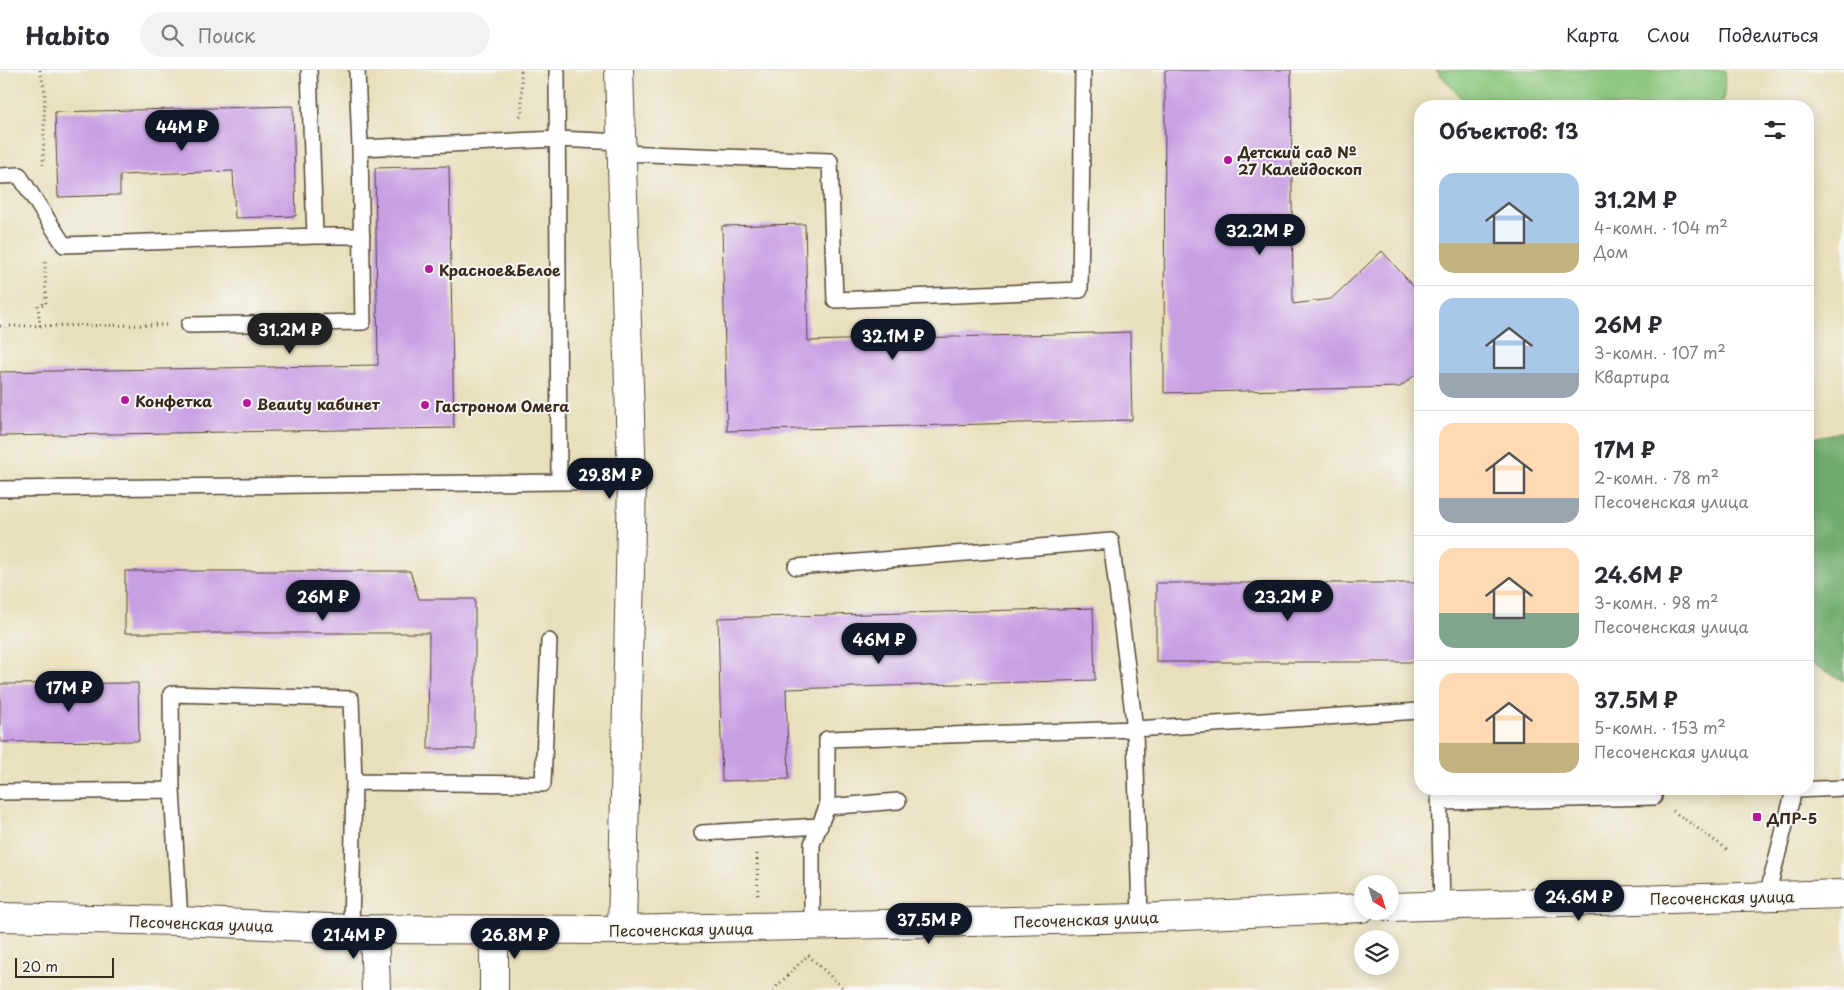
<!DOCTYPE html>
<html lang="ru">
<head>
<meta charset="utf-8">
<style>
  body { margin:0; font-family:"Playpen Sans",sans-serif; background:#f2f2f3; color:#2b2b33; height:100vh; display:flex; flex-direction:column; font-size:19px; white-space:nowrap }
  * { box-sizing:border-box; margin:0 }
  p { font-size:16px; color:#7c7c81 }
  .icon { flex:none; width:28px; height:28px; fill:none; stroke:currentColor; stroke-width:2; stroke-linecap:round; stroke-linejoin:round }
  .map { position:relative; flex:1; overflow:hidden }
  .drawer { position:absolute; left:1414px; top:30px; width:400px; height:695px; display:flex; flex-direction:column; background:#fff; border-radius:20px; box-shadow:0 2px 12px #0003 }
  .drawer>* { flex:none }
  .needle { width:32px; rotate:142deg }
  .tools { position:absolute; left:1354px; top:805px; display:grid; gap:10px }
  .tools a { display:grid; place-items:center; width:45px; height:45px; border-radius:50%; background:#fff; box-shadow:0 2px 12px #0003; font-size:25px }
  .scale { position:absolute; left:15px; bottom:12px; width:99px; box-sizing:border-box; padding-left:5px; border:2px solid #3b2a1e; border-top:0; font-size:14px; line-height:18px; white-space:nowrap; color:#3b2a1e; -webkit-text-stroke:4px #f6f6f2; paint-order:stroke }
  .price { position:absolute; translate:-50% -42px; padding:0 11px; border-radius:18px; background:#111827; color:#fff; font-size:16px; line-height:32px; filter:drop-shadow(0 1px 2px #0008) }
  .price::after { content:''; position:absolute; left:50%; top:30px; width:15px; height:11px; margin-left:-8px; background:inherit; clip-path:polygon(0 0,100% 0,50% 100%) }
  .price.active { background:#222; color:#fff }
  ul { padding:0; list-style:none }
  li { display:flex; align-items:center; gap:15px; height:125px; padding:0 25px }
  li+li { border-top:1px solid #e1e1e2 }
  li span { display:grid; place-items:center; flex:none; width:140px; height:100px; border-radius:15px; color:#555 }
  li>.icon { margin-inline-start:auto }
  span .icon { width:60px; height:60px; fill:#fffc; stroke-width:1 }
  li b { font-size:21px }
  h2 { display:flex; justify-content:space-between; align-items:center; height:60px; padding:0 25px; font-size:21px }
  header { display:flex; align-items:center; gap:30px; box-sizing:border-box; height:70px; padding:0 25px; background:#fff; border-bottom:1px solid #e1e1e2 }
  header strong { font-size:24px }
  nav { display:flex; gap:28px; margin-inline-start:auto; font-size:18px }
  .search { width:350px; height:45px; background:#f2f2f3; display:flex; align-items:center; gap:12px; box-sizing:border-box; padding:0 18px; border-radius:28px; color:#7c7c81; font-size:19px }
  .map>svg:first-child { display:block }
  .green { fill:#8bc77d; stroke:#63784e }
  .forest { fill:#70ac6c; stroke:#566b45 }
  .building { fill:#c99fe4 }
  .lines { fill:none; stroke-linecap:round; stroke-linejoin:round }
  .lane-casing { stroke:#554536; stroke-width:18 }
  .street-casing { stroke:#554536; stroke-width:30 }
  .path { stroke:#554536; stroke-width:3; stroke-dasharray:1 4; stroke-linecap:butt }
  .lane { stroke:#fff; stroke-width:15 }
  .street { stroke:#fff; stroke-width:28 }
  .poi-dot { fill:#b5179e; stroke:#f6f6f2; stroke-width:2 }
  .labels { text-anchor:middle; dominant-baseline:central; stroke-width:4; stroke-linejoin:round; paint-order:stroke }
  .poi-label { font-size:15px; font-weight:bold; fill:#3b2a1e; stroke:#f6f6f2; text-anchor:start }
  .street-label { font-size:15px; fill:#3b2a1e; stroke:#f6f6f2 }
</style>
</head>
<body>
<header>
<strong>Habito</strong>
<div class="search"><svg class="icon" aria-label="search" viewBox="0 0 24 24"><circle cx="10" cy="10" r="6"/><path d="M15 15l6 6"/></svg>Поиск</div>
<nav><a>Карта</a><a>Слои</a><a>Поделиться</a></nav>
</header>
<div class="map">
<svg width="1844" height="920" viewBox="0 0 1844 920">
  <rect width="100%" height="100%" fill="#f6f6f2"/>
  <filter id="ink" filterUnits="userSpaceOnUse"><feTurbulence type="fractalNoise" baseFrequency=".02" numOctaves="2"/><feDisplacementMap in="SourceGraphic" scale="10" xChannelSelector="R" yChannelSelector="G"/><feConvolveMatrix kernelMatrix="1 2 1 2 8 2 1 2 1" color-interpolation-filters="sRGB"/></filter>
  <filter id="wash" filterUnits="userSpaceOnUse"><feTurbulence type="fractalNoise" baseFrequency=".0096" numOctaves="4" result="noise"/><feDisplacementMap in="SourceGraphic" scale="20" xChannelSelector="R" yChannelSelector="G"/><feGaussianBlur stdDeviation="1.12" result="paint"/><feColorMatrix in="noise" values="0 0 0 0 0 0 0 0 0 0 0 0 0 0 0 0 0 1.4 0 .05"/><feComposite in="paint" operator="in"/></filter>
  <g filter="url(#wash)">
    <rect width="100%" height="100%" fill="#e9dfbb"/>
    <path class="green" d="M1436 0H1725L1724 28 1721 36H1469Z"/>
    <path class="forest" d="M1844 361V611L1808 592V369Z"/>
    <g id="blocks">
      <path class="building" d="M1165 0H1291L1293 234 1331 229 1382 181 1420 224V301L1400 317 1164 323Z
        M293 36 296 146 235 148 233 101 120 105V125L58 127 55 42Z
        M449 96 454 358 0 366V302L378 295 375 98Z
        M805 154 808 271 1130 262 1132 350 727 361 722 156Z
        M125 501H410L419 529H475V679H428L429 563H125Z
        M1156 513H1420V592H1156Z
        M1093 538 1095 610 786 619 789 709 722 711 718 548Z
        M138 613 139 671 0 672V614Z"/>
    </g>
  </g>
  <g filter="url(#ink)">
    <use href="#blocks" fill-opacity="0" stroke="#554536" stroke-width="1"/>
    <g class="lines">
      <defs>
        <path id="lane" d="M357 0 360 78
          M557 0 559 411
          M622 83 830 91 835 230 1080 220 1083 0
          M0 106 19 105 64 175 315 166 309 0
          M315 166H362
          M189 255 363 252 360 78 558 69 622 72
          M0 419 632 411
          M796 497 1111 471 1135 659 1420 641
          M354 712 543 714 549 571
          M1439 719 1442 834
          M0 722 172 720
          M1440 732 1654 727V719
          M827 737 898 731
          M702 763 820 756
          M1767 826 1794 720 1844 718
          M180 851 172 720 171 624 351 629 354 712 351 859
          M812 857V774L827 737V669L1135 659 1140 848"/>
        <path id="street" d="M619 0 632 411 622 860
          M1390 837 1844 824
          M0 847 180 851 351 859 622 860 1140 848 1362 838
          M374 860 376 920
          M494 920V860"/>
      </defs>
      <use href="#lane" class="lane-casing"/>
      <use href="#street" class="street-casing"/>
      <path class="path" d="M40 0 45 21 43 95
        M520 46 522 44 521 0
        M0 256 166 255
        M40 256 38 235 46 234 45 192
        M1673 741 1728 780
        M757 784 758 828
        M773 920 808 885 845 920"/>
      <use href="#lane" class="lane"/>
      <use href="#street" class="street"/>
    </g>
  </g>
  <g class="poi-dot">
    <circle cx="1228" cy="90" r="5"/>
    <circle cx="429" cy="199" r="5"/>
    <circle cx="125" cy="330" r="5"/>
    <circle cx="247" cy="333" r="5"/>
    <circle cx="425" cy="335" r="5"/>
    <rect x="1752" y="742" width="10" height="10" rx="2.5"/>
  </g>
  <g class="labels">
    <g class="poi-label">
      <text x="1238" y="81">Детский сад №<tspan x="1238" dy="17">27 Калейдоскоп</tspan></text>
      <text x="439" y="199">Красное&amp;Белое</text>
      <text x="135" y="330">Конфетка</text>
      <text x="257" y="333">Beauty кабинет</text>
      <text x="435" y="335">Гастроном Омега</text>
      <text x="1767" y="747">ДПР-5</text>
    </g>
    <g class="street-label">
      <text transform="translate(1722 827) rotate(-1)">Песоченская улица</text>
      <text transform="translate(1086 849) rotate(-2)">Песоченская улица</text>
      <text transform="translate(201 853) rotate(2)">Песоченская улица</text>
      <text transform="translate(681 859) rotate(-1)">Песоченская улица</text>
    </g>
  </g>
</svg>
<div class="tools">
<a><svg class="needle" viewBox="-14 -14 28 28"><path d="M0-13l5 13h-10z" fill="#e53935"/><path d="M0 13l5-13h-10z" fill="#7c7c81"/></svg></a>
<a><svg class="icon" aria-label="layers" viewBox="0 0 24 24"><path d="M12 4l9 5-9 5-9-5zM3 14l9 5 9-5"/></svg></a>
</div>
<div class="scale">20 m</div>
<b class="price" style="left:182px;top:82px">44M ₽</b>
<b class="price" style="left:1260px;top:186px">32.2M ₽</b>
<b class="price active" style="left:290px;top:285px">31.2M ₽</b>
<b class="price" style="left:893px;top:291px">32.1M ₽</b>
<b class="price" style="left:610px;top:430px">29.8M ₽</b>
<b class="price" style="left:323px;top:552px">26M ₽</b>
<b class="price" style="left:1288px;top:552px">23.2M ₽</b>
<b class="price" style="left:879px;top:595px">46M ₽</b>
<b class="price" style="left:69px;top:643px">17M ₽</b>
<b class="price" style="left:1579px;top:852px">24.6M ₽</b>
<b class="price" style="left:929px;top:875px">37.5M ₽</b>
<b class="price" style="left:354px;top:890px">21.4M ₽</b>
<b class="price" style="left:515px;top:890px">26.8M ₽</b>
<section class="drawer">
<h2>Объектов: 13<svg class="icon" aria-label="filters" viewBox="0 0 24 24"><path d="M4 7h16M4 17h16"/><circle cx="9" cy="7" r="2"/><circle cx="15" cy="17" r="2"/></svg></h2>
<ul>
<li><span style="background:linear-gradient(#a9c7e8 70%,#c2b280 0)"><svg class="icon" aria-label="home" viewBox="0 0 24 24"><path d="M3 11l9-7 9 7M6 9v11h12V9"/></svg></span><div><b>31.2M ₽</b><p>4-комн. · 104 m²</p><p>Дом</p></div></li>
<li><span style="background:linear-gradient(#a9c7e8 75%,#9aa5b1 0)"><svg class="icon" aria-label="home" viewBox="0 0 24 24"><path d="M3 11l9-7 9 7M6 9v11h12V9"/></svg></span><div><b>26M ₽</b><p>3-комн. · 107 m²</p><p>Квартира</p></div></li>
<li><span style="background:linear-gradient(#ffd9b3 75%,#9aa5b1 0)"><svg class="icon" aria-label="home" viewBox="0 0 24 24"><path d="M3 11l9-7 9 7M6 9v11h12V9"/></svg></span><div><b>17M ₽</b><p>2-комн. · 78 m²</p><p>Песоченская улица</p></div></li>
<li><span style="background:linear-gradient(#ffd9b3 65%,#7fa58c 0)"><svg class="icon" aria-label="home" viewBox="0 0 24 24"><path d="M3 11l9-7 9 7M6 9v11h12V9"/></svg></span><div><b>24.6M ₽</b><p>3-комн. · 98 m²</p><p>Песоченская улица</p></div></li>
<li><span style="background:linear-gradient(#ffd9b3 70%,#c2b280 0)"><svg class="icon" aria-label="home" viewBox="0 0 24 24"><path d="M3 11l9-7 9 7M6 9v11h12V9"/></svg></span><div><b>37.5M ₽</b><p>5-комн. · 153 m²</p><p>Песоченская улица</p></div></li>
</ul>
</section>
</div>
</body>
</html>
